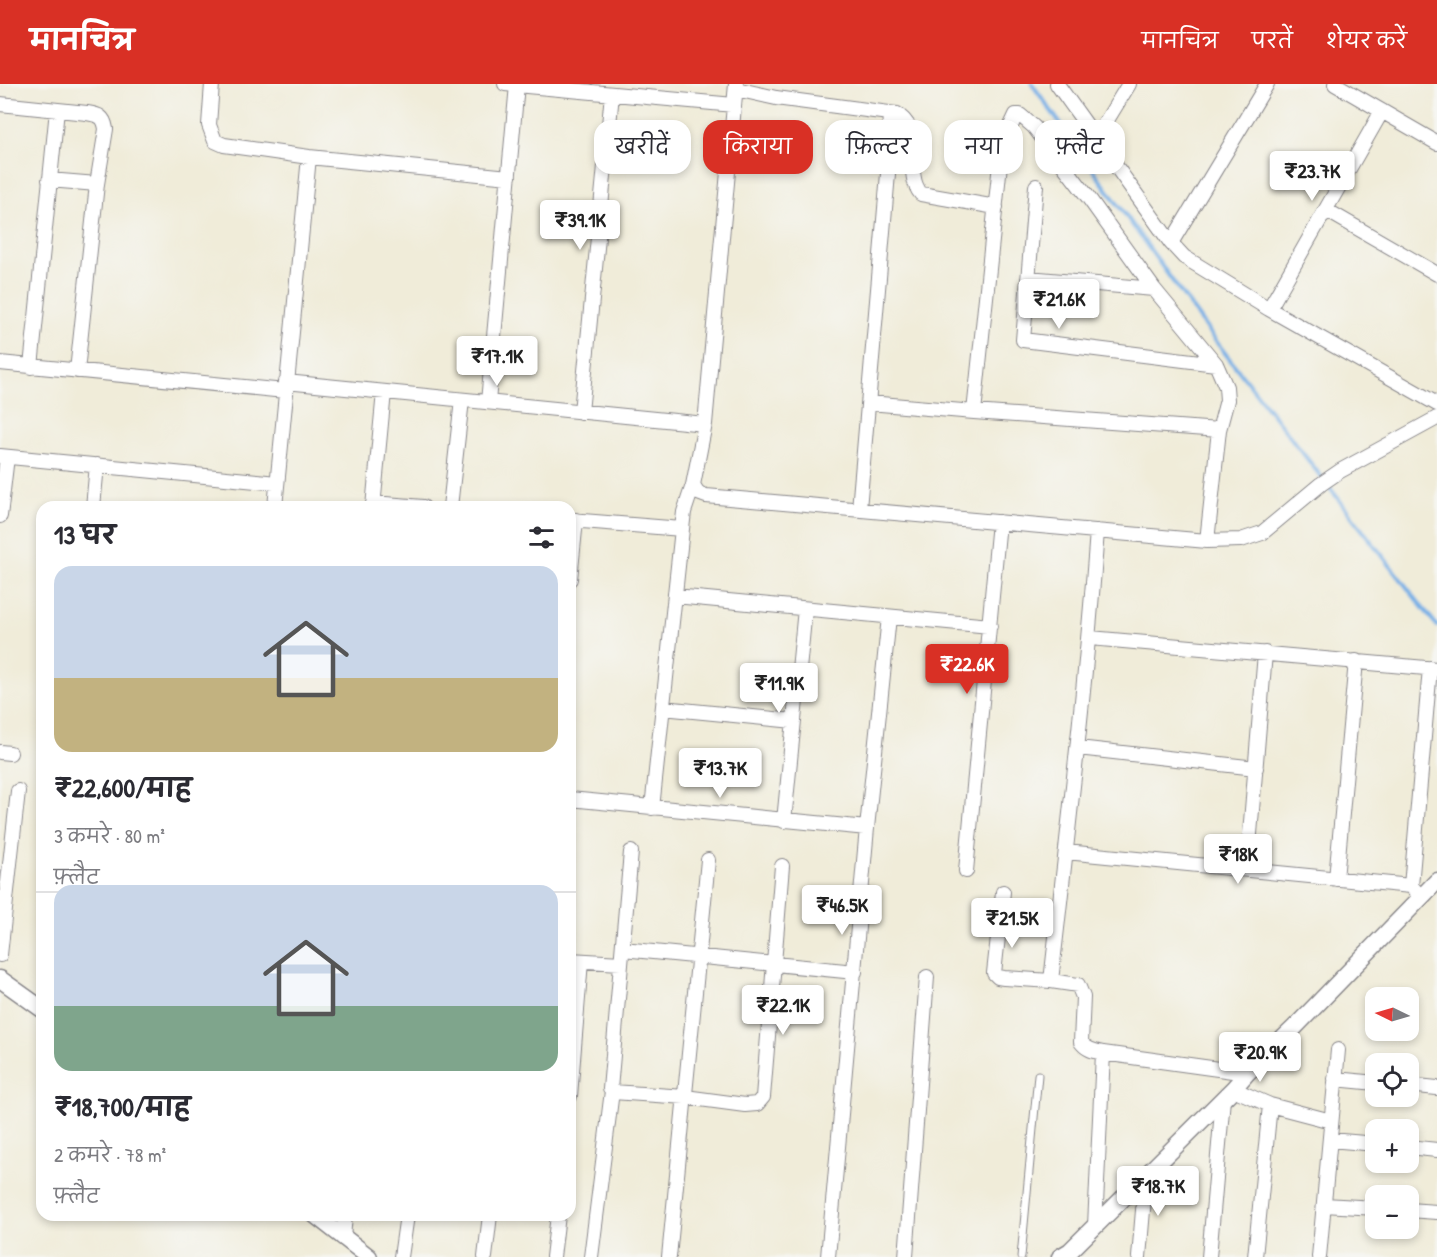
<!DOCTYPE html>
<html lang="hi">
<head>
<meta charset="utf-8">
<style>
  body { margin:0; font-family:"Patrick Hand","Playpen Sans Deva",sans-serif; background:#f2f2f3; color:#2b2b33; height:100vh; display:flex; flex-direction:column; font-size:22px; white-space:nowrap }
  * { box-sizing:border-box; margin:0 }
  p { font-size:20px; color:#7c7c81 }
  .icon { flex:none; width:33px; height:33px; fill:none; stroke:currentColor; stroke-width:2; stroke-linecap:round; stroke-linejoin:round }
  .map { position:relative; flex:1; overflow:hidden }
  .panel { position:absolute; left:36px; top:417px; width:540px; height:720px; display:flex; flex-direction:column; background:#fff; border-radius:18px; box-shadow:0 3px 9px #0003 }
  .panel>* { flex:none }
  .top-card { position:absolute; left:594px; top:36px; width:570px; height:54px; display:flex; gap:12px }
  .needle { width:39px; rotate:275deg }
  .buttons { position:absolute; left:1365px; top:903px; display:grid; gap:12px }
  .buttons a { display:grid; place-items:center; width:54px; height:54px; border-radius:12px; background:#fff; box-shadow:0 3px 9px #0003; font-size:30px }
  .price { position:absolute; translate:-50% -51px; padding:0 14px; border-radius:6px; background:#fff; color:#222; font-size:20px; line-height:39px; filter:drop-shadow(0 2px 3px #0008) }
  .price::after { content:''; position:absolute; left:50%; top:36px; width:18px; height:14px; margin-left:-9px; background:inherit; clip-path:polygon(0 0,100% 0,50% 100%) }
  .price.active { background:#d93025; color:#fff }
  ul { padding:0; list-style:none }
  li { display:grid; align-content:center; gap:12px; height:318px; padding:0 18px }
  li+li { border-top:2px solid #e1e1e2 }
  li span { display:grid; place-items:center; height:186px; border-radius:18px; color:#555 }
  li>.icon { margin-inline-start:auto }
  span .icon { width:108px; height:108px; fill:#fffc; stroke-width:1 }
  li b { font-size:26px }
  h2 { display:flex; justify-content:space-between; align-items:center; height:72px; padding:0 18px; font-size:26px }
  .pill { padding:0 21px; border-radius:18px; background:#fff; box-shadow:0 3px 9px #0003; font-size:21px; line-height:54px }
  .pill.active { background:#d93025; color:#fff }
  header { display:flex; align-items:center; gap:36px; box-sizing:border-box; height:84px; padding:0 30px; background:#d93025; color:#fff }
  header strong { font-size:28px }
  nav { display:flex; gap:33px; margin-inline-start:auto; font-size:21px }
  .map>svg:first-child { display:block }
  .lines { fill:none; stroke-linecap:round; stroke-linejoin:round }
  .stream { stroke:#76afe6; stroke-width:4 }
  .service-casing { stroke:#89878a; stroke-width:9 }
  .minor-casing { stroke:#89878a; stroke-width:16 }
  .tertiary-casing { stroke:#89878a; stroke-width:19 }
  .service { stroke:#fff; stroke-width:7 }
  .minor { stroke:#fff; stroke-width:14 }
  .tertiary { stroke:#fff; stroke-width:16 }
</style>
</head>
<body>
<header>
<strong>मानचित्र</strong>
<nav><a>मानचित्र</a><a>परतें</a><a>शेयर करें</a></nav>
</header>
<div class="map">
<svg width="1437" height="1173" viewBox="0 0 1437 1173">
  <rect width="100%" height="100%" fill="#f6f6f2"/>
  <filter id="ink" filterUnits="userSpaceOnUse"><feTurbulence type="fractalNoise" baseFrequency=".0167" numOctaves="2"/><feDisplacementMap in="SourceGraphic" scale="12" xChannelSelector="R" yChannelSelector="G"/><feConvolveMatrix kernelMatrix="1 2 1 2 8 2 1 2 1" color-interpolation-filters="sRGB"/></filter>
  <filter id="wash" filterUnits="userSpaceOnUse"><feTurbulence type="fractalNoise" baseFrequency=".008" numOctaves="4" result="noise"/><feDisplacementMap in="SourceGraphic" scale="24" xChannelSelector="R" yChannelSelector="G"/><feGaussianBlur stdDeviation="1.35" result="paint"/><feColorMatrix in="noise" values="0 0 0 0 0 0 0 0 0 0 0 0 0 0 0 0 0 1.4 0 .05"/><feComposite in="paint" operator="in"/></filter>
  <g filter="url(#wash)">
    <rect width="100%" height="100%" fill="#f0ecd9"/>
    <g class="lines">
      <path class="stream" d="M1032 0 1211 251 1437 542"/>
    </g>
  </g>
  <g filter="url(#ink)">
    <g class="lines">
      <defs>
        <path id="service" d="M1021 1173 1038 991"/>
        <path id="minor" d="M212 0 209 41 215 57 224 61 309 73 509 93
          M505 0 734 21
          M736 0 705 340 693 401 698 409 706 412 1207 457 1241 456 1262 449 1321 400 1340 387 1437 334
          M1057 0 1171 159 1184 173 1269 225 1437 320
          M1335 0 1437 59
          M736 5 776 14 889 29
          M0 20 87 29C99 31 104 32 106 45L97 100 77 287
          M1096 54 1129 0
          M49 96 97 100
          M1036 102 1023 256 1216 280
          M1326 126 1437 190
          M1171 159 1267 0
          M1028 194 1154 205
          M1269 225 1382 27
          M0 279 285 307
          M31 283 57 26
          M286 298 705 340
          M488 318 517 1
          M869 319 974 328 1219 346 1207 457
          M581 328 612 10
          M974 328 1002 61 1016 31H1020L1034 43 1088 113 1154 205 1216 280 1226 303 1227 316 1219 346
          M0 372 277 399
          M373 419 423 423
          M93 423 97 381
          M275 423 309 73
          M373 423 384 308
          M450 423 462 316
          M859 425 891 55 889 29 897 30C902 34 907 38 909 44 918 65 906 92 921 110L996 123
          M0 432 7 373
          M570 436 682 445
          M570 495 576 436
          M675 512 990 542
          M1090 554 1437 585
          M663 624 794 637
          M1078 664 1256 684
          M0 668 10 669
          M570 715 867 744
          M652 724 682 445 684 428 693 401
          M784 737 805 525
          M631 768 610 1005 613 1008 685 1013 745 1021 757 1020 763 1013 782 782
          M1066 768 1411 802 1421 813
          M1247 786 1265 569
          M966 787 999 438
          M1336 795 1356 577
          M1411 802 1430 584
          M1003 808 994 889 998 893 1004 894 1051 897 1078 901 1083 913 1081 958C1087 966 1094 967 1103 969L1247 989
          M623 865 855 888
          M0 871 18 707
          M570 876 621 879
          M1051 897C1068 747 1086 598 1097 447
          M1335 995 1376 999
          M1408 1001 1437 1004
          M1233 1005 1270 1021 1331 1037
          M570 1012 581 877
          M1330 1056 1376 1060
          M1408 1063 1437 1066
          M1324 1121 1376 1124
          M1408 1126 1437 1128
          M1095 1142 1103 969
          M343 1154 345 1131
          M401 1173 407 1131
          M485 1173 490 1131
          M553 1173 558 1131
          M591 1173 612 1007
          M669 1173 708 776
          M828 1173 867 744 889 533
          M906 1173 927 893
          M1139 1173 1146 1091
          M1209 1173 1223 1015
          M1255 1173 1270 1021
          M1319 1173 1338 966"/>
        <path id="tertiary" d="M0 895 42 925
          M315 1131 369 1173
          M1060 1173 1070 1167 1233 1005 1247 989 1294 944 1437 797"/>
      </defs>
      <use href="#service" class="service-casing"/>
      <use href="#minor" class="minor-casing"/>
      <use href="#tertiary" class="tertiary-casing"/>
      <use href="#service" class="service"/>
      <use href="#minor" class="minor"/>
      <use href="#tertiary" class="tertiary"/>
    </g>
  </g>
</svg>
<div class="buttons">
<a><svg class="needle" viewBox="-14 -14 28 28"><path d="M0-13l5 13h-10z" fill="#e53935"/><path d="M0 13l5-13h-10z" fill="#7c7c81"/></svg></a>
<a><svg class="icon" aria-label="locate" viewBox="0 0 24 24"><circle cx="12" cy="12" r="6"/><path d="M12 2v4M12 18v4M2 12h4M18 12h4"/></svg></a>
<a>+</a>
<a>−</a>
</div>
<b class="price" style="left:1312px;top:118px">₹23.7K</b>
<b class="price" style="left:580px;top:167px">₹39.1K</b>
<b class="price" style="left:1059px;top:246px">₹21.6K</b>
<b class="price" style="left:497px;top:303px">₹17.1K</b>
<b class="price active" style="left:967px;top:611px">₹22.6K</b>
<b class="price" style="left:779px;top:630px">₹11.9K</b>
<b class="price" style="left:720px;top:715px">₹13.7K</b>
<b class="price" style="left:1238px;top:801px">₹18K</b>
<b class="price" style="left:842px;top:852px">₹46.5K</b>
<b class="price" style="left:1012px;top:865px">₹21.5K</b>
<b class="price" style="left:783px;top:952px">₹22.1K</b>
<b class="price" style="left:1260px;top:999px">₹20.9K</b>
<b class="price" style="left:1158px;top:1133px">₹18.7K</b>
<div class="top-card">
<a class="pill">खरीदें</a>
<a class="pill active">किराया</a>
<a class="pill">फ़िल्टर</a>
<a class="pill">नया</a>
<a class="pill">फ़्लैट</a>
</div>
<section class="panel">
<h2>13 घर<svg class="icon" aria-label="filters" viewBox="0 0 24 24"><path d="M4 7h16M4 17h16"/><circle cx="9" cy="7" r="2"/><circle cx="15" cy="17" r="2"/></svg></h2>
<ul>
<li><span style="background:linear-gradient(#c9d6e8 60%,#c2b280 0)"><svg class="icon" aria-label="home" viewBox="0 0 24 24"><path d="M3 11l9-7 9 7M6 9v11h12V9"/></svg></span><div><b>₹22,600/माह</b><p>3 कमरे · 80 m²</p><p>फ़्लैट</p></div></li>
<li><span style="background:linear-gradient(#c9d6e8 65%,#7fa58c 0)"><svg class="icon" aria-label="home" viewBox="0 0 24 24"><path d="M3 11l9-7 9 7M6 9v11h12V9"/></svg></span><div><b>₹18,700/माह</b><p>2 कमरे · 78 m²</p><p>फ़्लैट</p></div></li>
</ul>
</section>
</div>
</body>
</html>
